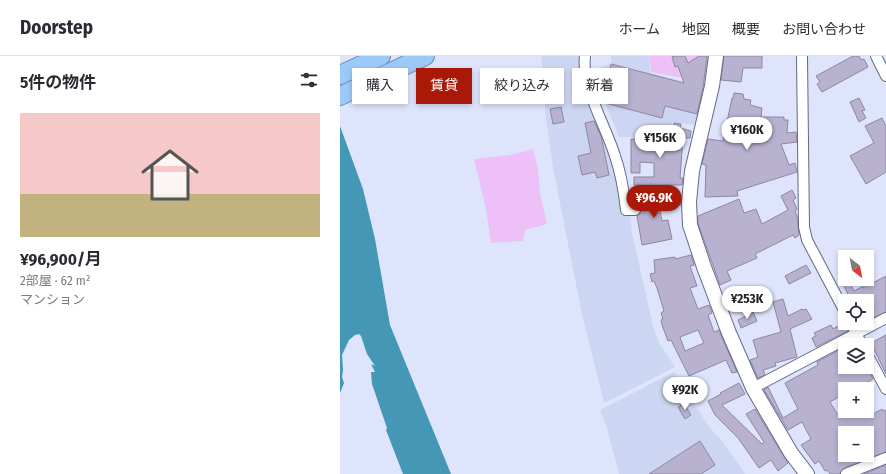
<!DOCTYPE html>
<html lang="ja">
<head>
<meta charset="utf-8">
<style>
  body { margin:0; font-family:"Fira Sans Condensed","Noto Sans JP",sans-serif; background:#f7f7f7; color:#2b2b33; height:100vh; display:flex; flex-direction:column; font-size:15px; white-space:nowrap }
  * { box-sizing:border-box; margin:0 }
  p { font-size:13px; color:#7c7c81 }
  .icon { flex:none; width:22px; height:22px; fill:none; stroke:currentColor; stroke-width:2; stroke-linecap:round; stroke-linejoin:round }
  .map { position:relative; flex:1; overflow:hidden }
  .panel { display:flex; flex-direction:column; background:#fff; width:340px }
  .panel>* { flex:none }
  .guide { position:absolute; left:12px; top:12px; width:380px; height:36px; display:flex; gap:8px }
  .needle { width:26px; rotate:148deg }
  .controls { position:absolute; left:498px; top:194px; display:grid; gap:8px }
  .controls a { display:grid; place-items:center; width:36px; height:36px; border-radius:0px; background:#fff; box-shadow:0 2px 6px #0003; font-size:20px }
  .price { position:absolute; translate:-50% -34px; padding:0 9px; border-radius:14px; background:#fff; color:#222; font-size:13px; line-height:26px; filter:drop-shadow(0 1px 2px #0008) }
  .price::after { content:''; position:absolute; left:50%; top:24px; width:12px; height:9px; margin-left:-6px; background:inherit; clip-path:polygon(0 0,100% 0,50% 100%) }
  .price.selected { background:#aa1908; color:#fff }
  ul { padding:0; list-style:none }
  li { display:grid; align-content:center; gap:8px; height:212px; padding:0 20px }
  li+li { border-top:1px solid #e1e1e2 }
  li span { display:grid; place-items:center; height:124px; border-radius:0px; color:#555 }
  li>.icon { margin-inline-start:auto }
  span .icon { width:72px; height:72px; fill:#fffc; stroke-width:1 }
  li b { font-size:17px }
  h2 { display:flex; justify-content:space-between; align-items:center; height:48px; padding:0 20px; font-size:17px }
  .pill { padding:0 14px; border-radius:0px; background:#fff; box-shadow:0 2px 6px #0003; font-size:14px; line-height:36px }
  .pill.selected { background:#aa1908; color:#fff }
  header { display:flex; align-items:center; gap:24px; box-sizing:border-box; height:56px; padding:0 20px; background:#fff; border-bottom:1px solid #e1e1e2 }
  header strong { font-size:19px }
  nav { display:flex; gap:22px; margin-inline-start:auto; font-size:14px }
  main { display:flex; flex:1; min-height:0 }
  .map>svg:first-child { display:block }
  .built { fill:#ccd5f1 }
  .green { fill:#edc1f8 }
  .water { fill:#4498b6 }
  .building { fill:#b8b1cf; stroke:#8d87a3; fill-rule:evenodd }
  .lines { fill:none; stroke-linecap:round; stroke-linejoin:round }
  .street-casing { stroke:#626983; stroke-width:12 }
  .secondary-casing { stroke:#626983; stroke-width:16 }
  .highway-casing { stroke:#6c8bac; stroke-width:20 }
  .street { stroke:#fff; stroke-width:10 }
  .secondary { stroke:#fff; stroke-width:14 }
  .highway { stroke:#9ccaf8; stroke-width:18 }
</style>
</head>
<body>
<header>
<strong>Doorstep</strong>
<nav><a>ホーム</a><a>地図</a><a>概要</a><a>お問い合わせ</a></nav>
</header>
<main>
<section class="panel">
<h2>5件の物件<svg class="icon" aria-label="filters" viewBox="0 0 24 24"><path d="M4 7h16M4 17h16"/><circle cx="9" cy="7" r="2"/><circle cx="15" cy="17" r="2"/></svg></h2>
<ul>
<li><span style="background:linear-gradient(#f6c9c9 65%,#c2b280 0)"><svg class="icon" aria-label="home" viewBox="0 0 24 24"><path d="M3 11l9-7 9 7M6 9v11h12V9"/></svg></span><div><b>¥96,900/月</b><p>2部屋 · 62 m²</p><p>マンション</p></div></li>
</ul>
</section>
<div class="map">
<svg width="546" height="418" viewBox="0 0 546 418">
  <rect width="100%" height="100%" fill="#dde4fc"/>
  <path class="built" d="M201 0H242L270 93 281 142 283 158H290L292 177 314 274 320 289 335 311 264 347 241 253 213 112 205 53V30Z
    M271 0H309L310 17 368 32 359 69 332 66 331 81H279L253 17 257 13 272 7Z
    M334 316 369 371 383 386 405 418H279L267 372 260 354Z"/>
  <path class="green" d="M309 0H372L370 21 352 20 348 23 311 16Z
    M193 93 198 113 200 137 207 168 185 174 183 185 151 187 146 153 134 103 170 99Z"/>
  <path class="water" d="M0 70 23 133 35 183 50 269 111 418H63L46 374 47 372 32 328 31 316H35L31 308 35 310 27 298 21 280 19 278 15 279 9 284 2 299 3 314 2 321 4 327 0 337Z"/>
  <path class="building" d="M335 0H345L348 7 359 0H367L363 32 357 58 325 50 322 62 265 47 269 34 265 32 266 28 256 25 254 20 258 18 268 21 271 8 344 27 338 10 335 11 332 1Z
    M384 0H422V12H403L401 26 381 24Z
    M513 0H519L521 4 524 3 528 11 482 36 477 28 480 26 476 20Z
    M394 37 403 38 404 43 411 44 410 49 422 52 421 61H444V64H448L447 77 456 76 457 86 441 88 449 109 455 107 457 116 397 135 398 140 365 141 366 109 362 108 368 83 383 85 392 42H393Z
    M519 42 525 54 522 55 526 62 519 66 510 46Z
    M221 51 224 66 213 68 210 53Z
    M542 62 546 70V116L526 128 510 100 534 87 525 70Z
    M254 65 261 80 269 119 257 122 255 116 242 119 238 100 251 97 245 67Z
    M334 67 341 68 340 72 351 75 350 82H343L340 122H343L342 129H294V121H314V107L300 106V117H291V83L330 86Z
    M452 134 456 142 453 144 457 153 455 155 457 160 459 179 455 182 453 179 415 198 417 202 387 215 391 224 380 229 358 167V160L399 143 404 157 416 153 422 168 448 154 441 140Z
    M341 141V149L319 150 322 165 328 164 332 183 302 189 297 160 300 158 301 154 300 150 296 148V142Z
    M351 199 354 209 350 210 357 230 350 232 358 253 369 249 372 257 368 259 374 276 379 274 397 316 392 317 386 304 349 320 331 284 328 285 322 269 321 264 323 263 321 257 324 255 317 232 314 225 312 226 310 218 315 217 314 204 335 201V203ZM358 274 364 287 345 295 340 281Z
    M466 209 471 217 449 228 445 220Z
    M546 220V256L527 265V245H511L504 230 510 227 514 235 523 230V232Z
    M443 243 448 260 462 253 463 254 466 253 472 263 450 273 457 301 435 307 436 310 423 314 425 319 418 322 410 304 418 301 413 284 441 276 433 246Z
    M413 256 417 265 401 272 398 264Z
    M503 267 508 275 476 291 472 282 476 280 474 277 491 269 493 273Z
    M546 279V318L531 287Z
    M505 291V311H527L533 323 514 333H502L504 338 490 346 498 359 506 355H516L518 359 522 356 526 362 542 353 543 355 546 354V396L504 412 500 418H490L487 414 485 415 479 405 475 408 461 389 471 383 462 366 448 374 424 334 428 331 443 362 458 353 445 327 478 309 477 306ZM499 377H527V399H505V388Z
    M399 327 405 338 382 349 422 388 424 386 406 358 415 353 448 407 438 415 431 404 419 412 398 382 375 359 368 345 381 338 380 337Z
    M344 348 351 359 345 363 338 351Z
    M360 385 375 409 361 418H309Z
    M546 409V418H524Z"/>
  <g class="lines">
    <defs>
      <path id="street" d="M245 0C241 30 266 70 275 100 281 117 284 136 286 154H295
        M462 0 464 171 467 184 505 256
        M536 0 546 20
        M511 267 522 289
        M527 298 546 333
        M413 332 546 262
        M506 418 546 402"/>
      <path id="secondary" d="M376 0 372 30 352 115 349 146 350 169 364 211 389 277 413 332 451 397 467 418"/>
      <path id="highway" d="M0 19 41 0
        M0 40 85 0"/>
    </defs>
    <use href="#street" class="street-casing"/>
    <use href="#secondary" class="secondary-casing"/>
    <use href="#highway" class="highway-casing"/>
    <use href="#street" class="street"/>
    <use href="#secondary" class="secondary"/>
    <use href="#highway" class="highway"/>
  </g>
</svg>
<div class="controls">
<a><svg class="needle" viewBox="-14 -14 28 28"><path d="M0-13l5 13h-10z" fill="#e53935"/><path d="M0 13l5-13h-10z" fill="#7c7c81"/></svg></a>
<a><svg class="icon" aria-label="locate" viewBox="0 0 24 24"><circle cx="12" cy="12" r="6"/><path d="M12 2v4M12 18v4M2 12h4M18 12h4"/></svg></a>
<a><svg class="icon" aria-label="layers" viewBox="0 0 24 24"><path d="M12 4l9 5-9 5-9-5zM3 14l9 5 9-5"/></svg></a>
<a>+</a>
<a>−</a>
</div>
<b class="price" style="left:407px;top:95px">¥160K</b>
<b class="price" style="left:320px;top:103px">¥156K</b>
<b class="price selected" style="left:314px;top:163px">¥96.9K</b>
<b class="price" style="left:407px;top:264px">¥253K</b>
<b class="price" style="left:345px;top:355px">¥92K</b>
<div class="guide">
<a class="pill">購入</a>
<a class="pill selected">賃貸</a>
<a class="pill">絞り込み</a>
<a class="pill">新着</a>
</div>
</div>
</main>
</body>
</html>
